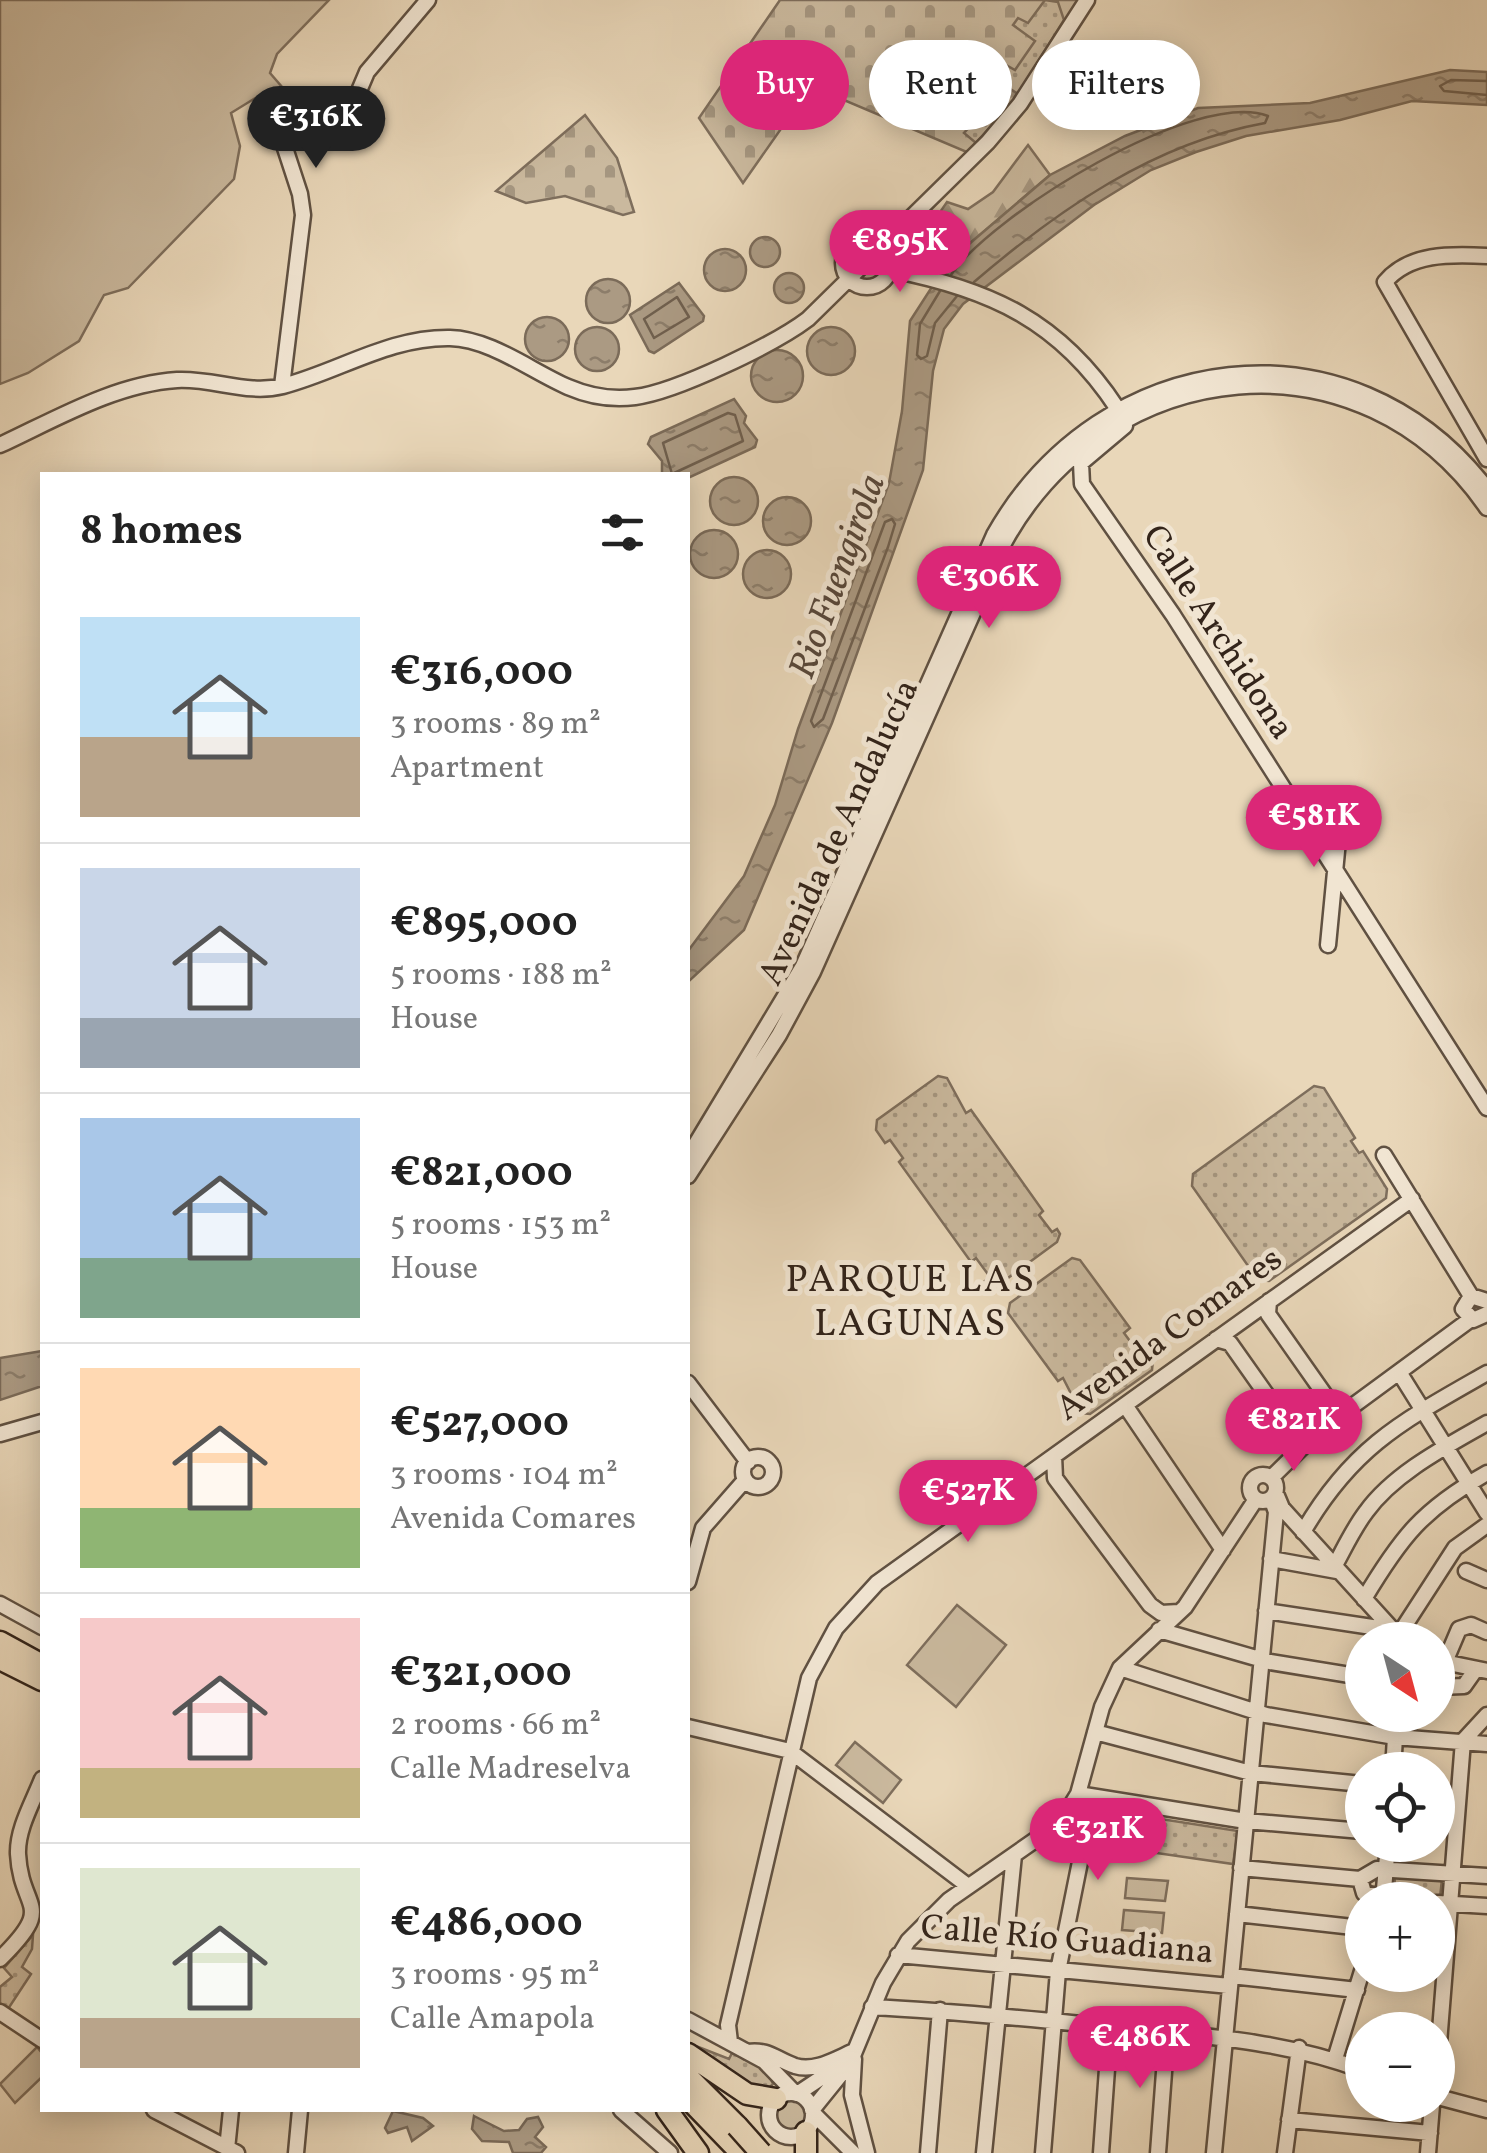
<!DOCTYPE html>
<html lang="en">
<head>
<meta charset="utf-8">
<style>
  body { margin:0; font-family:Vollkorn,serif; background:#f6f6f6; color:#222; height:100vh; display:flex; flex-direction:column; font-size:38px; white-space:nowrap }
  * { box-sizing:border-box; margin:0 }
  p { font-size:32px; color:#767676 }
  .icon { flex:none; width:55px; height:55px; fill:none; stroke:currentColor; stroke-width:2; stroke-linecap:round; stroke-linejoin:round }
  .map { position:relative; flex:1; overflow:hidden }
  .drawer { position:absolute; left:40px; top:472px; width:650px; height:1640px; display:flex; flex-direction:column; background:#fff; border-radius:0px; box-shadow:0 5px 25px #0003 }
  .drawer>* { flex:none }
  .banner { position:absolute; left:720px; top:40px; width:615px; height:90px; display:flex; gap:20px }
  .needle { width:65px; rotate:144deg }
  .fabs { position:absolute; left:1345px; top:1622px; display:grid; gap:20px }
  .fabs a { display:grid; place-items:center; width:110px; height:110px; border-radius:50%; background:#fff; box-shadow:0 5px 25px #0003; font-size:50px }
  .price { position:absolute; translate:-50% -85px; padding:0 22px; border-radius:35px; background:#db2777; color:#fff; font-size:32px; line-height:65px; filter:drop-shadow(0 2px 5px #0008) }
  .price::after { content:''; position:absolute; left:50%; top:60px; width:30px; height:22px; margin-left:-15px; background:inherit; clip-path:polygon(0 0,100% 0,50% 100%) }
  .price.current { background:#222; color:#fff }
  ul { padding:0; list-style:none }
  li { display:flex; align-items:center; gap:30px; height:250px; padding:0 40px }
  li+li { border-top:2px solid #e0e0e0 }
  li span { display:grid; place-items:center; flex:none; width:280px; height:200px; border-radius:0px; color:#555 }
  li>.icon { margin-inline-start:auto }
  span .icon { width:120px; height:120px; fill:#fffc; stroke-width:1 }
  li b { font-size:42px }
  h2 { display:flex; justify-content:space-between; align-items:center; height:120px; padding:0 40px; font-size:42px }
  .chip { padding:0 35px; border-radius:45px; background:#fff; box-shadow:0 5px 25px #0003; font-size:35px; line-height:90px }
  .chip.current { background:#db2777; color:#fff }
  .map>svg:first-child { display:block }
  .grass { fill:#cab99e; stroke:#7e6e5c; stroke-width:2.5 }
  .forest { fill:url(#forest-firs); stroke:#7e6e5c; stroke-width:2.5 }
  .cemetery { fill:url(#cemetery-stones); stroke:#7e6e5c; stroke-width:2.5 }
  .park { fill:url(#park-dots); stroke:#7e6e5c; stroke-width:2.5 }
  .water { fill:url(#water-ripples); stroke:#7b6b59; stroke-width:2.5 }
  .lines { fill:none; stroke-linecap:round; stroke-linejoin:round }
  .shore { stroke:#6f5f4e; stroke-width:2.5 }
  .minor-casing { stroke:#605142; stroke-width:19 }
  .highway-casing { stroke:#33241a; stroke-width:25 }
  .minor { stroke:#f1e5d2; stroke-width:14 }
  .highway { stroke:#e9d7b9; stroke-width:20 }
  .highway-bridge-casing { stroke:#33241a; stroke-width:25; stroke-linecap:butt }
  .highway-bridge { stroke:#e9d7b9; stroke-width:20 }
  .labels { text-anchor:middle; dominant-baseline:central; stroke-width:10; stroke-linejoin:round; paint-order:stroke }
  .street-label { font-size:35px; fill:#33241a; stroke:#f1e5d2 }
  .water-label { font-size:38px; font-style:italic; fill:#57473a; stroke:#f1e5d2 }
  .neighbourhood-label { font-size:38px; letter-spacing:2.5px; fill:#33241a; stroke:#f1e5d2 }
</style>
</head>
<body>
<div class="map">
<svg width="1487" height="2153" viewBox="0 0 1487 2153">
  <defs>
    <pattern id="forest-firs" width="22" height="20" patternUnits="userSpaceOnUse" patternTransform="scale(2.5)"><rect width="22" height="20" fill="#cab99e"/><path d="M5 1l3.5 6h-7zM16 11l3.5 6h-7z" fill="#a59680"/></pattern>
    <pattern id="cemetery-stones" width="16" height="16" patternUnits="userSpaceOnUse" patternTransform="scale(2.5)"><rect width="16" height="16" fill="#cab99e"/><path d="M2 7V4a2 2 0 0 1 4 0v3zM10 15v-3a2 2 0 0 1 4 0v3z" fill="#a59680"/></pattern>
    <pattern id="park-dots" width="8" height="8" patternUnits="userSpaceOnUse" patternTransform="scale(2.5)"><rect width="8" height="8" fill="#cab99e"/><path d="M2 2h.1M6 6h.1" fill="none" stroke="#a59680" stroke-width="1.8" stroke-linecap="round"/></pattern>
    <pattern id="water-ripples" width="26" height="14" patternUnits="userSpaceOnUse" patternTransform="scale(2.5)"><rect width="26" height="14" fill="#ab9a83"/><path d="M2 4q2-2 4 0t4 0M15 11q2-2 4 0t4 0" fill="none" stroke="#8c7d6a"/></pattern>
  </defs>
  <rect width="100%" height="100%" fill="#e9d7b9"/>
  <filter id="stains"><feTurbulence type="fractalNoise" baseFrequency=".002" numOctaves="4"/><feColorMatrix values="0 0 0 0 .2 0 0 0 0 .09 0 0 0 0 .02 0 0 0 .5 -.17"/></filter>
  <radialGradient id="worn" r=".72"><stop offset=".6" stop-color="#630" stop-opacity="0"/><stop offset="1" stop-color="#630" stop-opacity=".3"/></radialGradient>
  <path class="grass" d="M0 0H329L277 54 270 73 321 132 270 89 231 113 240 146 234 179 128 288 104 295 79 341 28 373 0 384Z
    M957 1605 1006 1645 956 1707 907 1665Z
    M855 1742 901 1780 883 1803 836 1765Z
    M1127 1878 1168 1881 1165 1901 1125 1898Z
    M1124 1910 1164 1913 1162 1933 1122 1930Z
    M37 2047 42 2053V2077L15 2103 0 2084Z
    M776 2115a15 15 0 1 1 30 0a15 15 0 1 1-30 0Z"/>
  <path class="forest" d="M1028 145 1050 175 948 262 929 267 909 258 947 202 968 209 993 192Z"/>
  <path class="cemetery" d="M780 0H1080L1015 103 969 153 811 86 743 183 699 118Z
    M585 115 617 158 634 212 623 215 565 196 526 203 496 191Z"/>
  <path class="park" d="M1045 0 1058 2 1064 20 1018 94 981 70 1006 65 1015 70 1035 41 1013 25 1018 18 1028 23Z
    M973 81 1004 103 1005 110 976 143 964 133 986 109 977 103Z
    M938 1076 947 1078 966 1113 971 1110 1043 1211 1039 1215 1052 1232 1057 1229 1060 1234 1057 1242 997 1286 988 1285 985 1281 990 1277 976 1258 971 1262 899 1162 903 1158 890 1140 885 1143 876 1130 877 1120Z
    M1314 1086 1324 1088 1355 1138 1351 1141 1359 1153 1363 1151 1387 1189 1386 1198 1269 1281 1258 1280 1192 1186 1193 1174Z
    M1072 1258 1080 1260 1130 1328 1124 1333 1138 1352 1145 1348 1153 1360 1152 1370 1090 1414 1081 1413 1063 1378 1058 1381 1008 1313 1010 1303Z
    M1084 1807 1238 1831 1233 1864 1094 1844Z
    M1395 1876 1442 1879 1440 1898 1394 1894Z
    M33 1935 32 1949 22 1967 31 1974 8 2009 0 2003V1987L12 1977 4 1968Z
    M688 2043 729 2059 732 2053C748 2061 767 2067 773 2084L768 2089 750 2088 688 2049Z"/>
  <path class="water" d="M1450 70 1487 72V105L1412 101 1340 120 1246 136 1196 152 1151 170 1094 205 963 304 944 329 933 371 923 470 832 723 744 930 688 982V951L744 876 775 805 798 729 889 483 902 411 910 321 948 262 1050 175 1125 136 1198 108 1310 103Z
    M750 252a15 15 0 1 1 30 0a15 15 0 1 1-30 0Z
    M704 270a21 21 0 1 1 42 0a21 21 0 1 1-42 0Z
    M774 288a15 15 0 1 1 30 0a15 15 0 1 1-30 0Z
    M586 301a22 22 0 1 1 44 0a22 22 0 1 1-44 0Z
    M679 283 704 316 703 321 654 353 649 351 630 315Z
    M525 339a22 22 0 1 1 44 0a22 22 0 1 1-44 0Z
    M807 351a24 24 0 1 1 48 0a24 24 0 1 1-48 0Z
    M575 349a22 22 0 1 1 44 0a22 22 0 1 1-44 0Z
    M751 376a26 26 0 1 1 52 0a26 26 0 1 1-52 0Z
    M734 399 746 416 744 423 757 440 755 447 688 478 662 475V461L648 444 651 437Z
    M710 501a24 24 0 1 1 48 0a24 24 0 1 1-48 0Z
    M763 521a24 24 0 1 1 48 0a24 24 0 1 1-48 0Z
    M690 554a24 24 0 1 1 48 0a24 24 0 1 1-48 0Z
    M743 574a24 24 0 1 1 48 0a24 24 0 1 1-48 0Z
    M42 1351V1386L0 1400V1358Z
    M393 2111 423 2118 433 2126 412 2141 407 2127 388 2133 385 2128Z
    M474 2116 504 2131 519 2130 527 2119 538 2117 543 2127 535 2137 546 2147 541 2153H513L509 2142 482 2141 472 2129Z"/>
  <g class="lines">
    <path class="shore" d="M1487 81 1451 80 1440 86 1444 91 1487 95
      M951 275C991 215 1196 88 1268 116L1265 123C1154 143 1058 210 974 282
      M940 291 920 324 917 355 921 359 927 356 935 323 957 296
      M677 297 689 317 654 338 644 319Z
      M728 413 735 415 743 441 672 474 663 443Z
      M892 519 895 524 888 547 823 719 814 727 811 721 885 522Z"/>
    <defs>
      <path id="minor" d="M843 263a24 24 0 1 1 48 0a24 24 0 1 1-48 0Z
        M1487 256C1450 254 1409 253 1385 282L1487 459
        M891 270C990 289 1060 321 1117 408
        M282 386 303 215 300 194 269 99 279 101 317 140 342 131 367 72 428 0
        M1125 426 1081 463 1082 484 1173 615 1487 1108
        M0 445C56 419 115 384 177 380 214 378 247 395 283 386 340 371 389 337 450 338 491 339 531 371 568 387 589 396 613 400 635 397 676 392 775 344 808 319L988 142 1020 104 1087 0
        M1328 945 1342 799
        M1384 1155 1471 1296
        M688 1157 803 966 994 535C1100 347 1351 312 1487 489
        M688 1176 779 1035 813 972 1005 541C1109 354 1362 327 1487 508
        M1269 1301 1268 1314 1339 1415
        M1487 1301 1471 1296 1463 1309 1473 1320 1487 1314
        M1216 1339 1230 1343 1302 1445
        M1399 1372 1487 1513
        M688 1383 748 1462
        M1125 1405 1223 1550
        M0 1434 42 1422
        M1054 1456 1055 1478 1150 1605 1161 1613 1179 1612
        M743 1472a15 15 0 1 1 30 0a15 15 0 1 1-30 0Z
        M1250 1488a13 13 0 1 1 26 0a13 13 0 1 1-26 0Z
        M1271 1478 1320 1430 1471 1319
        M1277 1496 1282 1508 1402 1640
        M1303 1532C1353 1446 1403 1421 1487 1373
        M1271 1559 1337 1571
        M1334 1567C1344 1549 1353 1529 1366 1512 1394 1473 1447 1446 1487 1423
        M1466 1571 1487 1580
        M688 1582 703 1528 745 1480
        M1364 1599C1401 1537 1423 1509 1487 1473
        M0 1604 42 1627
        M1266 1611 1392 1630
        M1159 1630 1270 1662 1362 1677
        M1398 1636 1455 1548 1487 1525
        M1439 1661 1487 1671
        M1445 1662 1459 1629 1471 1625 1487 1632
        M1120 1668 1266 1715 1395 1737 1487 1744
        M1438 1687 1464 1686 1476 1669
        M688 1727 790 1751 968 1886
        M1095 1732 1251 1773 1362 1784
        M1393 1770 1395 1737
        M1078 1794 1246 1821 1362 1831
        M1241 1868 1360 1879
        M1383 1900 1388 1845
        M1397 1900 1364 1893 1360 1879 1377 1869 1487 1876
        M1438 1903 1487 1906
        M1237 1914 1362 1928
        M898 1955 1230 1986
        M0 1959C57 1903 21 1912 18 1854 17 1829 33 1802 42 1779
        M1231 1976 1357 1990
        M872 2007C956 2011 1039 2020 1123 2028 1205 2036 1285 2041 1362 2070
        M0 2012 42 2040
        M688 2020 764 2061 796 2094
        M730 2042 728 2025 809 1678 836 1628 877 1583 1412 1199
        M747 2052C769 2049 775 2059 795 2066 814 2072 834 2060 852 2052
        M1438 2056 1463 1741 1487 1715
        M854 2059 852 2095 867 2153
        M1335 2059 1362 1971
        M769 2115a22 22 0 1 1 44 0a22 22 0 1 1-44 0Z
        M797 2094 842 2064
        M1438 2097 1487 2110
        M154 2110 237 2153
        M621 2110 670 2153
        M812 2110 850 2063 883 1983 908 1941 949 1900 1051 1829 1067 1812 1078 1794 1102 1707 1120 1668 1185 1607 1256 1499
        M813 2113 853 2153
        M1289 2120 1430 2133
        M227 2149 231 2110
        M296 2153 300 2110
        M928 2153 940 2010
        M984 2153 1014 1855
        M1043 2153 1058 1971 1083 1847 1079 1831 1063 1817
        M1101 2153 1110 2027
        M1158 2153 1167 2032
        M1214 2153 1276 1512 1271 1498
        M1285 2153 1299 2048
        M1428 2153 1432 2105"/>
      <path id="highway" d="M0 1642 42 1665
        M0 1659 42 1680
        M688 2054 747 2094 776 2099
        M688 2077 737 2126
        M688 2098 741 2153
        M667 2110 698 2153
        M806 2153V2132"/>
    </defs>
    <use href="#minor" class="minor-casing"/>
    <use href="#highway" class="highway-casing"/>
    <use href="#minor" class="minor"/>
    <use href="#highway" class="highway"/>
    <defs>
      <path id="highway-bridge" d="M737 2126 761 2153"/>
    </defs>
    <use href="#highway-bridge" class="highway-bridge-casing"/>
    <use href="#highway-bridge" class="highway-bridge"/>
  </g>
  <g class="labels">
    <g class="street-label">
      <text transform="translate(1217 633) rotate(57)">Calle Archidona</text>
      <text transform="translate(840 833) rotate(-65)">Avenida de Andalucía</text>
      <text transform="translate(1170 1335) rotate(-36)">Avenida Comares</text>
      <text transform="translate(1067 1941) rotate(5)">Calle Río Guadiana</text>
    </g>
    <g class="water-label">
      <text transform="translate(839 577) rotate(-70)">Rio Fuengirola</text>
    </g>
    <g class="neighbourhood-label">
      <text x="911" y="1281">PARQUE LAS<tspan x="911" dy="44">LAGUNAS</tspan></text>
    </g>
  </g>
  <rect width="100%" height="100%" filter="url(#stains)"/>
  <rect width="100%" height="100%" fill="url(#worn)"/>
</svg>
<div class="fabs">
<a><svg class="needle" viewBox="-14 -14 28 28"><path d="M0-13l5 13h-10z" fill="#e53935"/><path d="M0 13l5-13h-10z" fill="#767676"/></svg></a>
<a><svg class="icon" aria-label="locate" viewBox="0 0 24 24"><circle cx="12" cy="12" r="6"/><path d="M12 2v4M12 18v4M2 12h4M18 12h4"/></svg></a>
<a>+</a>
<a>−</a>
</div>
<b class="price current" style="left:316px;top:171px">€316K</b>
<b class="price" style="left:900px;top:295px">€895K</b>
<b class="price" style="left:989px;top:631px">€306K</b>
<b class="price" style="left:1314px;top:870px">€581K</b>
<b class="price" style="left:1294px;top:1474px">€821K</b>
<b class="price" style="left:968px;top:1545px">€527K</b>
<b class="price" style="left:1098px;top:1883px">€321K</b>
<b class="price" style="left:1140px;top:2091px">€486K</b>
<div class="banner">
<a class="chip current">Buy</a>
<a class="chip">Rent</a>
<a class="chip">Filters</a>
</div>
<section class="drawer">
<h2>8 homes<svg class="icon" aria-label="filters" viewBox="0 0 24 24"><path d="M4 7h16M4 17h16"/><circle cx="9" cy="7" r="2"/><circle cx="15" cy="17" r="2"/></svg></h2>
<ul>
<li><span style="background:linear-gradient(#bfe0f5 60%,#b9a48a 0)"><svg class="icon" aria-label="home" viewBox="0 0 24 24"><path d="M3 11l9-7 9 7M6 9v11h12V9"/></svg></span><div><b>€316,000</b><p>3 rooms · 89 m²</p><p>Apartment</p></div></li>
<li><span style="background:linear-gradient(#c9d6e8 75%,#9aa5b1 0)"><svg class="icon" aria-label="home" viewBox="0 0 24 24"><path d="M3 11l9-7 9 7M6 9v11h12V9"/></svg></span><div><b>€895,000</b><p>5 rooms · 188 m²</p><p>House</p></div></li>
<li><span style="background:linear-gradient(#a9c7e8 70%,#7fa58c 0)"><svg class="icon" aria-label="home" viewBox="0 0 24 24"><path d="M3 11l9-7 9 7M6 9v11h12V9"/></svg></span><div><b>€821,000</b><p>5 rooms · 153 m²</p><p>House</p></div></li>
<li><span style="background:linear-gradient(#ffd9b3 70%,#8fb573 0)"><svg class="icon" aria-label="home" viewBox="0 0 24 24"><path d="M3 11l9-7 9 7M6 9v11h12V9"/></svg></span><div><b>€527,000</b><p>3 rooms · 104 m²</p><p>Avenida Comares</p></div></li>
<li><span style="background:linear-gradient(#f6c9c9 75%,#c2b280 0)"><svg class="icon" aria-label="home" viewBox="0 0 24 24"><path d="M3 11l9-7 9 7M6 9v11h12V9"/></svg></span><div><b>€321,000</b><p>2 rooms · 66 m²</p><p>Calle Madreselva</p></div></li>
<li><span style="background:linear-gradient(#dfe7d0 75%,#b9a48a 0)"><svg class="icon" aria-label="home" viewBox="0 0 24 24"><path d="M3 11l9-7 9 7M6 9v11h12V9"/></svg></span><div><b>€486,000</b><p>3 rooms · 95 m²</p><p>Calle Amapola</p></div></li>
</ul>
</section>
</div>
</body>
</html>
